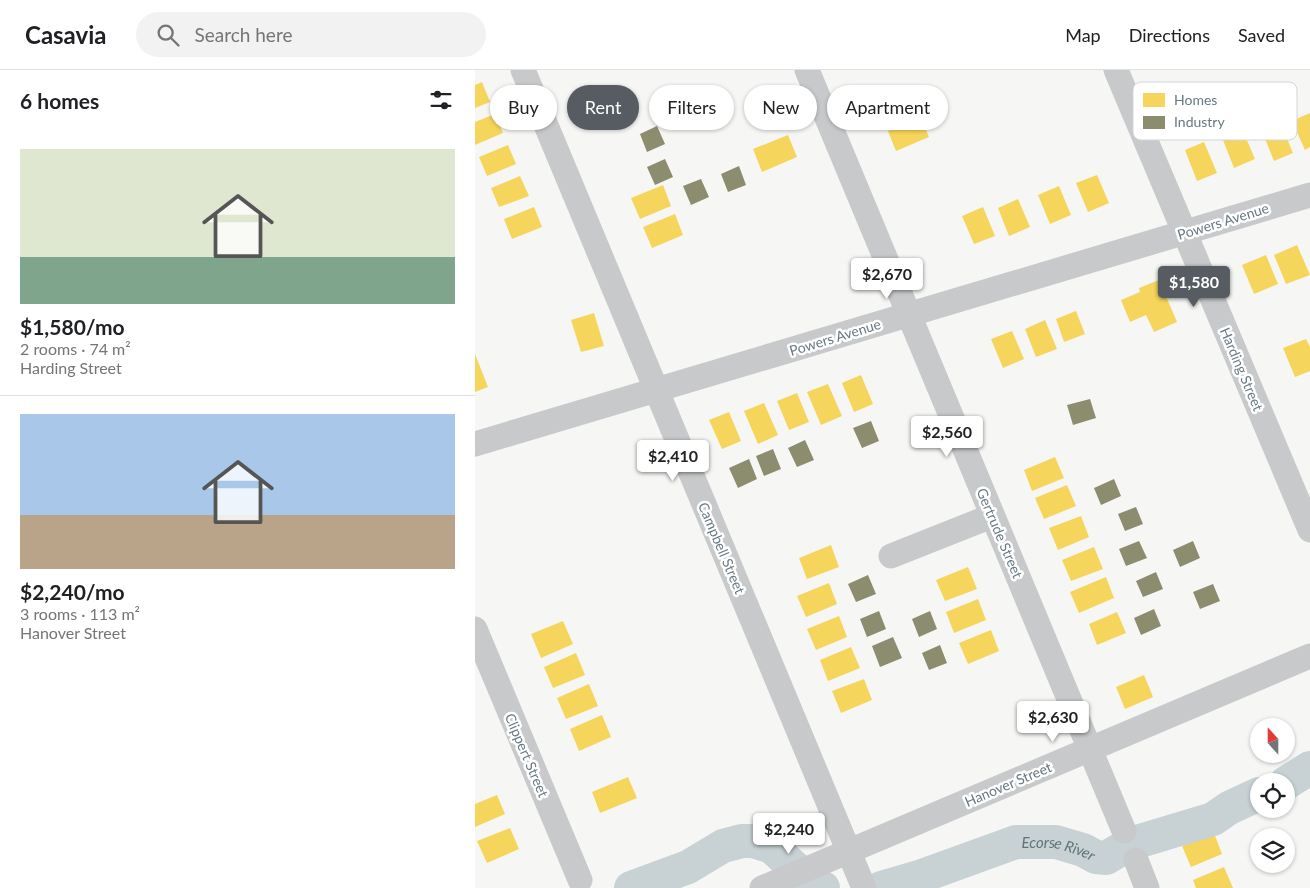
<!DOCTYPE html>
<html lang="en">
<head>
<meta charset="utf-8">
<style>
  body { margin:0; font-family:Lato,sans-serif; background:#f2f2f2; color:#202124; height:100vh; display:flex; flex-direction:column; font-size:19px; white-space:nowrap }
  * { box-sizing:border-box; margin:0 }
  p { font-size:16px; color:#757577 }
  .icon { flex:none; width:28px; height:28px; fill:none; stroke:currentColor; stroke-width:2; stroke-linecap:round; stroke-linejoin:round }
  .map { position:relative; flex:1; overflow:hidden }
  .side { display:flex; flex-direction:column; background:#fff; width:475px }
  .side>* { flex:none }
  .top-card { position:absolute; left:15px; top:15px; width:475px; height:45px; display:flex; gap:10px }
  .needle { width:32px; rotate:339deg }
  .fabs { position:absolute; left:775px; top:648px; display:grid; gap:10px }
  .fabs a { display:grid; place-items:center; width:45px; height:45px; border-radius:50%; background:#fff; box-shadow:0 1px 4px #0004; font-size:25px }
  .price { position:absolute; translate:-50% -42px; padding:0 11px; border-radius:5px; background:#fff; color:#222; font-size:16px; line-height:32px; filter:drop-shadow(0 1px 2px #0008) }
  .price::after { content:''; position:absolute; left:50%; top:30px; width:15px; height:11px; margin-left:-8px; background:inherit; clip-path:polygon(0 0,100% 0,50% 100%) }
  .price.selected { background:#565c61; color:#fff }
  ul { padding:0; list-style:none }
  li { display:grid; align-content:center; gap:10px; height:265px; padding:0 20px }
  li+li { border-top:1px solid #e0e0e0 }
  li span { display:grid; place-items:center; height:155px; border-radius:0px; color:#555 }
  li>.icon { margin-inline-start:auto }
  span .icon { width:90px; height:90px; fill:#fffc; stroke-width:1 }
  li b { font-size:21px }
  h2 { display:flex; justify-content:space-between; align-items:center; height:60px; padding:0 20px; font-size:21px }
  .pill { padding:0 18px; border-radius:22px; background:#fff; box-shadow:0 1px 4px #0004; font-size:18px; line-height:45px }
  .pill.selected { background:#565c61; color:#fff }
  header { display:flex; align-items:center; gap:30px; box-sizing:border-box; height:70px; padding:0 25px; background:#fff; border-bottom:1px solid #e0e0e0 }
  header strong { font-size:24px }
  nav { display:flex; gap:28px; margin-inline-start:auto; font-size:18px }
  .search { width:350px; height:45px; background:#f2f2f2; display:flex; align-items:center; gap:12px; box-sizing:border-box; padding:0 18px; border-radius:28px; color:#757577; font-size:19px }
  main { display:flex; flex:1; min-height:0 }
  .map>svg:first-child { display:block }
  .homes { fill:#f6d55c }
  .industry { fill:#8c8c6e }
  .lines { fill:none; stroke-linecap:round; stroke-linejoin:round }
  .river { stroke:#c8d2d4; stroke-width:34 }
  .minor { stroke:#c8c9ca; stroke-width:25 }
  .labels { text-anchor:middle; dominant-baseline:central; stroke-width:5; stroke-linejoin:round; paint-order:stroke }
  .street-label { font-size:14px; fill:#677983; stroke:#fff }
  .water-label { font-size:15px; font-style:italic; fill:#5e7478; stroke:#fff }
  .key { fill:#fff; stroke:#d1d7da; stroke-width:1 }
  .key-label { font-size:14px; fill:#677983 }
</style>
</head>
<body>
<header>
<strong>Casavia</strong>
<div class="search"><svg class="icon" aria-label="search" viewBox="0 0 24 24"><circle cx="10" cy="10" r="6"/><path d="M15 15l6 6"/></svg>Search here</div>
<nav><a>Map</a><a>Directions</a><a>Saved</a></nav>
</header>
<main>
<section class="side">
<h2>6 homes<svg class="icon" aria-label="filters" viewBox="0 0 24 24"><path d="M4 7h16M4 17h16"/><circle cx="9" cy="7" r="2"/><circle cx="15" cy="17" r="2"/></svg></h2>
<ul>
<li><span style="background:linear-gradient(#dfe7d0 70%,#7fa58c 0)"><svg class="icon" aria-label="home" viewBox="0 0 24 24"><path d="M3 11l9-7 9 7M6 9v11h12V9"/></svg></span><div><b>$1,580/mo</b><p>2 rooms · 74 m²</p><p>Harding Street</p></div></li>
<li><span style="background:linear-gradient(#a9c7e8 65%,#b9a48a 0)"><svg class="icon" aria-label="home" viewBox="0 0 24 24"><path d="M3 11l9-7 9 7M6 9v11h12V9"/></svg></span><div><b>$2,240/mo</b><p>3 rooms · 113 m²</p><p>Hanover Street</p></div></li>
</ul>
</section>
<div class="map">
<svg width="835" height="818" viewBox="0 0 835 818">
  <rect width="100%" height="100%" fill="#f6f6f5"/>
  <path class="homes" d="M7 12 15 32 0 38V15Z
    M430 18 438 38 405 51 397 31Z
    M835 43V77L830 80 817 51Z
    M20 44 28 63 0 75V52Z
    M803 47 818 83 799 91 784 54Z
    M446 48 454 67 421 81 413 61Z
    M768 61 780 89 759 98 748 70Z
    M313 65 322 87 287 102 278 79Z
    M729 72 742 103 722 111 710 80Z
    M33 75 41 94 12 106 4 87Z
    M622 105 634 133 613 142 601 113Z
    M45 106 54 126 24 137 16 118Z
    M188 115 196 136 165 149 156 128Z
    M584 116 596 145 575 154 563 125Z
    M543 129 555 157 534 166 523 138Z
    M59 137 67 157 37 169 29 149Z
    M508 137 520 166 499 174 487 146Z
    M200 144 208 165 177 178 168 157Z
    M822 175 835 205 811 214 799 185Z
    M791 185 803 214 779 224 767 195Z
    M684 210 702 252 679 262 671 245 655 252 646 230 665 222 664 218Z
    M601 241 610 264 589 272 581 249Z
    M119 243 129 276 106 282 96 250Z
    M570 250 582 279 561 287 550 259Z
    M537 261 549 289 528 298 516 269Z
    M831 269 835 277V301L820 307 808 278Z
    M0 284 13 317 0 322Z
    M386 305 398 334 379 342 367 313Z
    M353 314 367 346 346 355 332 322Z
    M322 323 334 352 314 360 302 331Z
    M289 333 303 365 283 374 269 341Z
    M254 342 266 371 247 379 234 350Z
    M580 387 589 408 557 421 549 400Z
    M592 415 601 436 569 449 560 428Z
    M606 446 614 467 583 480 574 458Z
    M356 475 364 497 332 509 324 488Z
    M619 477 628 499 596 511 587 490Z
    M493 497 502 519 470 531 461 510Z
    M631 507 639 528 604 543 595 522Z
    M354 513 362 534 331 547 322 526Z
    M503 529 511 550 479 563 471 542Z
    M642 542 651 563 622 575 614 554Z
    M364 546 372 567 341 580 332 559Z
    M88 551 98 574 66 588 56 564Z
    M516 560 524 581 493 594 484 573Z
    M376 577 385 598 353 611 345 590Z
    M101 583 110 605 78 618 69 597Z
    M669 605 678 627 650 639 641 617Z
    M389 609 397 630 366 643 357 621Z
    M114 614 123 636 91 649 82 628Z
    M127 645 136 667 104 681 95 659Z
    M153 707 162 728 125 743 117 722Z
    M22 725 30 744 0 757V734Z
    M35 758 44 779 12 793 2 771Z
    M739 763 747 784 716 797 707 776Z
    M749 797 758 818H721L718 810Z"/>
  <path class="industry" d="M231 24 238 42 220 50 213 32Z
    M182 56 190 74 172 82 165 64Z
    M190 89 198 107 180 115 172 97Z
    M264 96 271 115 253 122 246 104Z
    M226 109 234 127 216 135 208 116Z
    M615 329 621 348 598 355 592 335Z
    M396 351 404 371 387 378 378 358Z
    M330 370 339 390 322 397 313 378Z
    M298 379 306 399 289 406 281 386Z
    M274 389 282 409 263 418 254 398Z
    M639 409 646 426 626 435 619 418Z
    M661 437 668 454 650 461 643 444Z
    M664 471 672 488 651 496 644 479Z
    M718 471 725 488 705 497 698 480Z
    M681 502 688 519 668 527 661 511Z
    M393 505 401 524 381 532 373 514Z
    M738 514 745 531 725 539 718 522Z
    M679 539 686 556 666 565 659 548Z
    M404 541 411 559 392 567 385 549Z
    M455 541 462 559 444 567 437 549Z
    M418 567 427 588 405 597 397 576Z
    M465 575 472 593 454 600 447 583Z"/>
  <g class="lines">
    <g class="river">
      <path d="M811 713 835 698"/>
      <path d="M156 818 213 797 248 776 267 771H278L297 777 334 811 348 818"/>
      <path id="s1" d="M406 818 447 806 541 772H581L608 780 621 787 631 788 655 774 738 749 754 738 784 724"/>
    </g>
    <path class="minor" d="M48 0 389 818
      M332 0 649 761
      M641 0 835 460
      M0 374 835 125
      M416 486 517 446
      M0 559 105 810
      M661 790 672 818
      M287 818 835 586"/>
  </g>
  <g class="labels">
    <g class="street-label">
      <text transform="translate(748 151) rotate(-17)">Powers Avenue</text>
      <text transform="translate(360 267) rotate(-17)">Powers Avenue</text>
      <text transform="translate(767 299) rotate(67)">Harding Street</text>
      <text transform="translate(525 463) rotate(67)">Gertrude Street</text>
      <text transform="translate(247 478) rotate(67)">Campbell Street</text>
      <text transform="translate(52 685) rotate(67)">Clippert Street</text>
      <text transform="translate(533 714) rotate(-23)">Hanover Street</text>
    </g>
    <g class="water-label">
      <text stroke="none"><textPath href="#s1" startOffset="186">Ecorse River</textPath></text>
    </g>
  </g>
  <rect x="658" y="12" width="164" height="58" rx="8" class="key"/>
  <rect x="668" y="23" width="22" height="14" fill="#f6d55c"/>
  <rect x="668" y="46" width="22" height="13" fill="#8c8c6e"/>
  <g class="key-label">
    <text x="699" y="35">Homes</text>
    <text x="699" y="57">Industry</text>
  </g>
</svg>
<div class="fabs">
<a><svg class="needle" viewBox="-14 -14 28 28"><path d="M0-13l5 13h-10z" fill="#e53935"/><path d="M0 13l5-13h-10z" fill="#757577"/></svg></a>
<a><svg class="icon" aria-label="locate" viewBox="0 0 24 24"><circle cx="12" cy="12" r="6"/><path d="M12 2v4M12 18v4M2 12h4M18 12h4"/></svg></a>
<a><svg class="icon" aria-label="layers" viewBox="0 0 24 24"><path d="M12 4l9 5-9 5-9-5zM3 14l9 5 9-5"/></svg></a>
</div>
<b class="price" style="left:412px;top:230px">$2,670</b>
<b class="price selected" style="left:719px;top:238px">$1,580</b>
<b class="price" style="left:472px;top:388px">$2,560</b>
<b class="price" style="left:198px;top:412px">$2,410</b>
<b class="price" style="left:578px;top:673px">$2,630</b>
<b class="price" style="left:314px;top:785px">$2,240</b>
<div class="top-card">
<a class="pill">Buy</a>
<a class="pill selected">Rent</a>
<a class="pill">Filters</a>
<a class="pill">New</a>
<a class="pill">Apartment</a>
</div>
</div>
</main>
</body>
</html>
